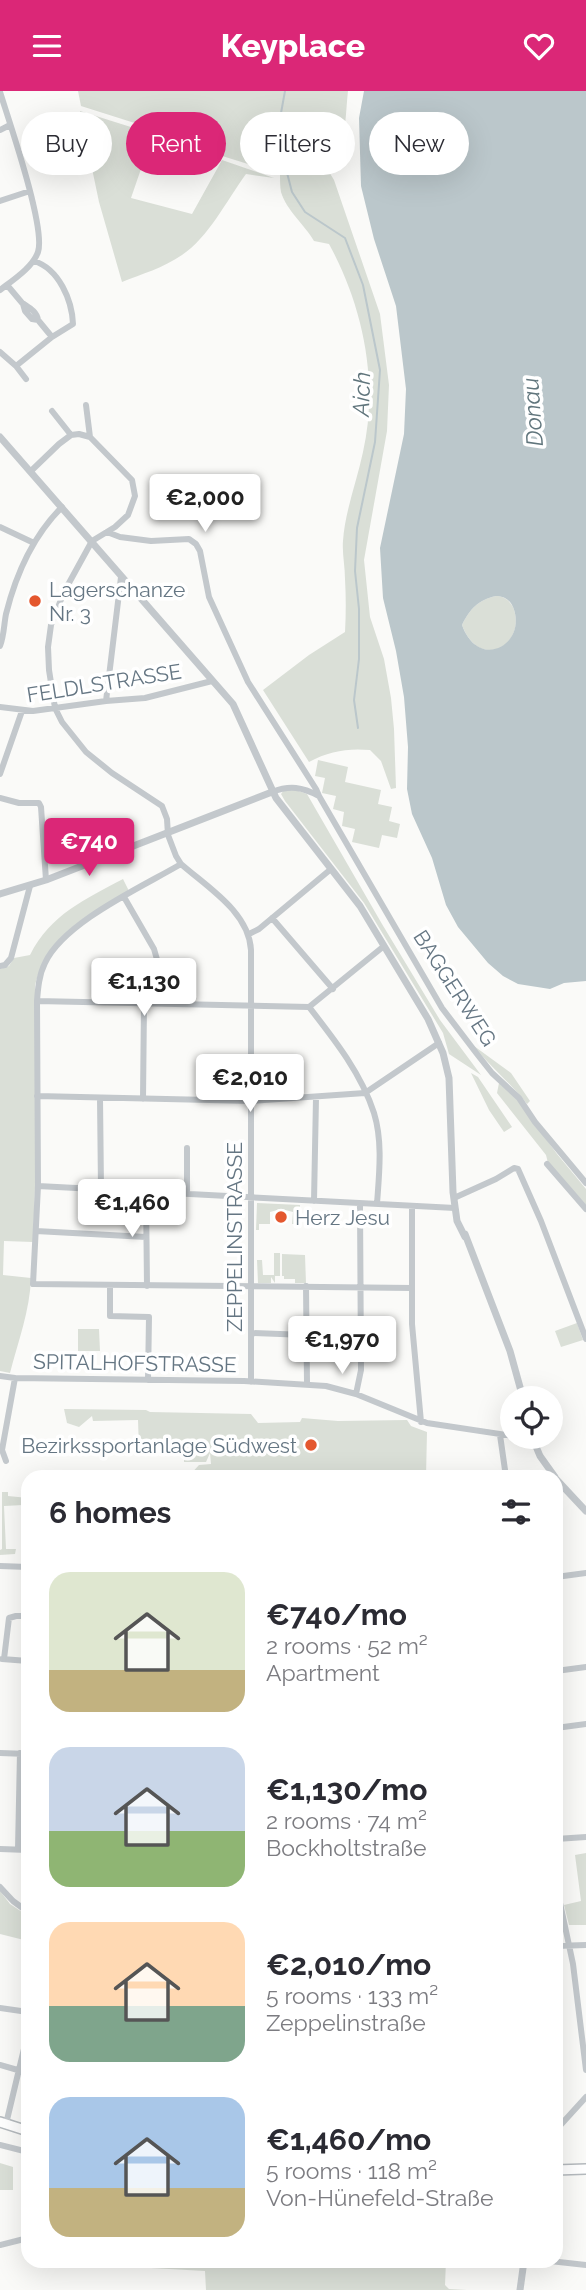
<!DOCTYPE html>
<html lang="en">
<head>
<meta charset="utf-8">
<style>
  body { margin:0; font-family:Raleway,sans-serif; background:#f2f2f3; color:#2b2b33; height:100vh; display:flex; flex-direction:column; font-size:26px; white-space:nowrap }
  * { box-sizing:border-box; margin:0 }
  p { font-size:23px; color:#7c7c81 }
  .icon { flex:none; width:38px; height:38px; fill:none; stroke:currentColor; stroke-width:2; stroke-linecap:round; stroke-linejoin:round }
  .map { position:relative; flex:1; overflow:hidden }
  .drawer { position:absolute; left:21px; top:1379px; width:542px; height:798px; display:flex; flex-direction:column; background:#fff; border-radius:21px; box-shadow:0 7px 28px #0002 }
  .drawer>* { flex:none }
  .top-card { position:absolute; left:21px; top:21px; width:544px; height:63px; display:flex; gap:14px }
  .buttons { position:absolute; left:500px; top:1295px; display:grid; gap:14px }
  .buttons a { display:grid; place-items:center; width:63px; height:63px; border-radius:50%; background:#fff; box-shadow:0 7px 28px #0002; font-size:35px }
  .price { position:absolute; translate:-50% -60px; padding:0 16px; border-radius:7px; background:#fff; color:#222; font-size:23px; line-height:46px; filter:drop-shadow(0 2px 4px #0008) }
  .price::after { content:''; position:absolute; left:50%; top:42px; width:21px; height:16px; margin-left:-10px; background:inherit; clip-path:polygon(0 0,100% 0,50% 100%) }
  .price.active { background:#db2777; color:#fff }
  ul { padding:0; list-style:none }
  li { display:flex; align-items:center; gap:21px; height:175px; padding:0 28px }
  li span { display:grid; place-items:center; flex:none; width:196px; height:140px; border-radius:21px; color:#555 }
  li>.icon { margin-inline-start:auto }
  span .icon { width:84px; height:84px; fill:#fffc; stroke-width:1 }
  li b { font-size:30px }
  h2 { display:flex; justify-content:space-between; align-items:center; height:84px; padding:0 28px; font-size:30px }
  .pill { padding:0 24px; border-radius:32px; background:#fff; box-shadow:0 7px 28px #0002; font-size:24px; line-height:63px }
  .pill.active { background:#db2777; color:#fff }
  header { display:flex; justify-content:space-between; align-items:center; height:91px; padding:0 28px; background:#db2777; color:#fff; font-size:32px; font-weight:800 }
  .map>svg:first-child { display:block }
  .green { fill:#dadfd7 }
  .water { fill:#bbc7cb; fill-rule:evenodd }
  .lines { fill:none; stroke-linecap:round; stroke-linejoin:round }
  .stream { stroke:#bbc7cb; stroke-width:2 }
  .primary-casing { stroke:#b5babe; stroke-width:12 }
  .minor { stroke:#c3c8cc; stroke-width:6 }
  .tertiary { stroke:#c3c8cc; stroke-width:7 }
  .primary { stroke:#fff; stroke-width:9 }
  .poi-dot { fill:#e4572e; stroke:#fff; stroke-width:2.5 }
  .labels { text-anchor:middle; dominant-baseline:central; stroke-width:7; stroke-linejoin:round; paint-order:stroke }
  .poi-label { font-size:21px; fill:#657683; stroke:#fff; text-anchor:start }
  .street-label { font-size:21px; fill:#657683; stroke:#fff }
  .water-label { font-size:23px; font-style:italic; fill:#60757c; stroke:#fff }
</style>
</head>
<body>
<header><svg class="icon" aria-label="menu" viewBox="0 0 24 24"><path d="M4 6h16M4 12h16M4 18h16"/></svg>Keyplace<svg class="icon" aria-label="heart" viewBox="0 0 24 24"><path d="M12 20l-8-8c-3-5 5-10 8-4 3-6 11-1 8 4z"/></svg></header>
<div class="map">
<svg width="586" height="2199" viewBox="0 0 586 2199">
  <rect width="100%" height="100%" fill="#fafaf8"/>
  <path class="green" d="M78 0H348C345 26 347 59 326 76L334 89 380 223 389 294 387 340 364 469 370 526 384 568 391 607 394 638 396 697 391 698 381 670 370 659C348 657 329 660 309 671L263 599 309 564 345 541C346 523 346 506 345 488 345 475 342 462 343 450 345 420 357 390 363 361 379 291 363 215 329 153L314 150C305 134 286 119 281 101 280 96 280 89 280 83L219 64 163 41 81 15Z
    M80 20 153 43 131 107 192 123 222 69 274 87 246 83C227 109 208 147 182 164 163 177 142 183 122 191L99 111Z
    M496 505C504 505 509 509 513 516 528 553 480 582 462 534 470 518 478 509 496 505Z
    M318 669 348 676 345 691 381 699 378 713 392 716 389 730 400 733 397 747 382 744 379 757 352 751 355 738 342 735 344 721 333 718 336 705 322 702 325 687 315 685Z
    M293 698 307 703 382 833 440 929 481 984 449 963 443 942 364 812 285 710 281 703 284 699Z
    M123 788 129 800C86 827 49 841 35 894V1097L33 1151 4 1150 3 1184 31 1187C30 1219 18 1251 10 1282L0 1280V878L9 875 14 867 30 864C51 823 84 809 123 788Z
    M474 955 511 982 530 1010 527 1013C511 992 490 976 474 955Z
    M471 982 478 986 512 1036 504 1041 489 1019Z
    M499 992 517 1008 557 1063 586 1098V1114L548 1072 546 1064 497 1002Z
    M257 1112 300 1114V1133H292L293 1121 281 1118 270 1121V1133H259V1139H256Z
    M274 1162H280V1185H275V1192L271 1186V1192H258L257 1169H262L263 1184H274Z
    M282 1163 305 1164 306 1192H295V1188H284V1185H282Z
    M577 1232 583 1249 561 1256 555 1240Z
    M78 1238H99L100 1260H78Z
    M64 1318 146 1319 150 1321 251 1323 258 1332 300 1331 302 1327 338 1330 407 1329 411 1335 427 1341 426 1386H188L199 1374 211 1373 210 1362 206 1371H184V1358H139L138 1329 93 1330 92 1325 79 1336 67 1332Z
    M2 1401H8V1405L28 1407V1410L23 1411V1414L4 1415 6 1458H16L15 1463 0 1464V1459L2 1458Z
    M586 1762V1834H569L564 1814 581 1810 575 1764Z
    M0 1800 10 1813 28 1825V1850L0 1843Z
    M0 2072 13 2076V2099H0Z
    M151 2170H446L445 2194 449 2198 467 2199H206L205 2180 151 2177Z"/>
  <path class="water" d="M364 0H586V890L564 892 550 898 518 893 503 885 488 872 458 836 446 814 432 767 412 723 407 698 408 656 404 606 396 560 383 507 380 457 404 343 406 298 396 215 374 148 361 95 359 27ZM496 505C504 505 510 509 513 516 528 553 479 581 462 534 470 518 478 509 496 505Z"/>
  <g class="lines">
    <path class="stream" d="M285 0 281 22 282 50 286 78 292 101 305 121 345 147 363 194 380 279 375 351 357 437 355 480 359 518V568L354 609 358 637"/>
    <defs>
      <path id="primary" d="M0 2031 28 2040
        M556 2079 586 2078"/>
    </defs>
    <use href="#primary" class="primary-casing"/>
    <path class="minor" d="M0 1C9 30 46 137 38 161 33 176 13 189 0 199
      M0 39 10 34
      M0 110 30 100
      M7 194 23 213 25 220 32 228 38 229 52 246
      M24 213C30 217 37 221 38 229
      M0 261 16 275 52 246 73 233C72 209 59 178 34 170
      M16 275 26 288
      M86 314 90 346
      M52 320 71 344
      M31 380 59 353 71 344 79 343 90 346 132 389 135 405 128 424 115 436 92 450 64 501 51 534 48 556 49 579 55 617 62 631 86 661 112 682 162 715 167 728 168 744 176 765 181 773C207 796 249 821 251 859V1291
      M0 436 34 452
      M107 441 120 446 151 450 189 448 196 453 200 460 209 506 248 591 316 698 319 705
      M0 555C4 545 4 533 6 523 16 483 33 445 62 416
      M106 610 121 486
      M0 616 33 620 106 610 145 607 212 590
      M0 683 22 620
      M272 701C290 694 302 696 319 705L442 917 477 963 492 982 519 1007 535 1031 586 1092
      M0 707 19 712H39L41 716 46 789
      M181 773C142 796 64 831 45 872 39 884 38 897 37 910L38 1095 33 1193 412 1197
      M124 806 154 858 158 872V912
      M272 827 333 898
      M249 843 259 838 331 778
      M0 875 5 874 11 867 30 795
      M37 910 309 916 384 855
      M309 916C334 948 361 982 374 1022 383 1051 379 1084 377 1113
      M37 1005 252 1010 365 1002 439 952
      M100 1007 101 1098
      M143 1008 144 913
      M187 1057V1103
      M547 1073 586 1118
      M38 1095 455 1117
      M146 1102 147 1195
      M454 1107 496 1088 514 1077 518 1078 541 1130 586 1248
      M314 1110 316 1007
      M412 1115V1233L421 1331
      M36 1140 146 1146
      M110 1194V1225L149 1226 148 1289
      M306 1195 307 1292
      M252 1242 306 1244
      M0 1285 15 1287 244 1290 326 1295 356 1303 427 1332 513 1345
      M356 1303 361 1279 360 1113
      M500 1344 506 1386
      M515 1346H527
      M6 1370 2 1359 15 1287
      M0 1475 28 1476
      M556 1486 586 1482
      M2 1568 28 1570
      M4 1568 9 1527 16 1525H28
      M556 1580 586 1576
      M556 1637 586 1633
      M0 1662 28 1663
      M556 1748 586 1746
      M0 1758 28 1759
      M18 1758 20 1662
      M556 1793 573 1873 586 1979
      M0 1796 13 1810 28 1821
      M556 1855 586 1854
      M0 1917 28 1921
      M0 1974 28 1982
      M6 2033 28 1941
      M556 2039 586 2006
      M0 2054 28 2061
      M0 2154 28 2147
      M550 2170 586 2174"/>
    <path class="tertiary" d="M0 346 233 613 276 707 360 815 428 928 443 962 449 987 453 1101 457 1130 465 1146
      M0 803 46 789 272 701
      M465 1143 510 1260 523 1307
      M532 1346 540 1365 555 1386
      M556 1388 586 1420
      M520 2199 524 2170"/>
    <use href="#primary" class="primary"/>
  </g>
  <g class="poi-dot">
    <circle cx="35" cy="510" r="7"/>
    <circle cx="281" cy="1126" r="7"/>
    <circle cx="311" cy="1354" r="7"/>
  </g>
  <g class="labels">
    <g class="poi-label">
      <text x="49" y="498">Lagerschanze<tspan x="49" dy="24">Nr. 3</tspan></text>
      <text x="295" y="1126">Herz Jesu</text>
      <text x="297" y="1354" text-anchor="end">Bezirkssportanlage Südwest</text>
    </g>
    <g class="street-label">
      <text transform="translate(104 592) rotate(-9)">FELDLSTRASSE</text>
      <text transform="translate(455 897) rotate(57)">BAGGERWEG</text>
      <text transform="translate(234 1146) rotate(-90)">ZEPPELINSTRASSE</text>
      <text transform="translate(135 1272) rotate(1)">SPITALHOFSTRASSE</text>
    </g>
    <g class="water-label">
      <text transform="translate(361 303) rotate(-88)">Aich</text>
      <text transform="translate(532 321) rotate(-94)">Donau</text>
    </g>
  </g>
</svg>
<div class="buttons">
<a><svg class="icon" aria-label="locate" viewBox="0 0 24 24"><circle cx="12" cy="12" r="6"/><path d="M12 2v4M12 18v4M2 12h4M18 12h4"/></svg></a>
</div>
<b class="price" style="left:205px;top:443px">€2,000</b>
<b class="price active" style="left:89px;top:787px">€740</b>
<b class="price" style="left:144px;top:927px">€1,130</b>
<b class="price" style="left:250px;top:1023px">€2,010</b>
<b class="price" style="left:132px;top:1148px">€1,460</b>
<b class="price" style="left:342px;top:1285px">€1,970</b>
<div class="top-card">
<a class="pill">Buy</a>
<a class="pill active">Rent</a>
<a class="pill">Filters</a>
<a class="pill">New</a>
</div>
<section class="drawer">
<h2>6 homes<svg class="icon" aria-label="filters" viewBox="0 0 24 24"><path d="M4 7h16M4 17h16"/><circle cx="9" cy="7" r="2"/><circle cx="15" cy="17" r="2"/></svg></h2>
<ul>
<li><span style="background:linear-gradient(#dfe7d0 70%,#c2b280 0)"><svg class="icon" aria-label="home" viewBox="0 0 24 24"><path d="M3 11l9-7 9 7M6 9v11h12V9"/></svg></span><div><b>€740/mo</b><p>2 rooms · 52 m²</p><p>Apartment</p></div></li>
<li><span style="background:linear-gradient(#c9d6e8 60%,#8fb573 0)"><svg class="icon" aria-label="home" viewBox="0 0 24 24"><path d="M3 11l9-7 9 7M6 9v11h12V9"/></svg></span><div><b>€1,130/mo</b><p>2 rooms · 74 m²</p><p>Bockholtstraße</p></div></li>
<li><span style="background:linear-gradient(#ffd9b3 60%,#7fa58c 0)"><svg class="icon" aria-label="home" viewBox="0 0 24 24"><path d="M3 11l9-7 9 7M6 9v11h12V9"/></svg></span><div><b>€2,010/mo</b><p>5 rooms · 133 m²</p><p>Zeppelinstraße</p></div></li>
<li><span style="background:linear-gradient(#a9c7e8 65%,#c2b280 0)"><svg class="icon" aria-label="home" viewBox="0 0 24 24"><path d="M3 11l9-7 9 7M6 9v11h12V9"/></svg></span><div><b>€1,460/mo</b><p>5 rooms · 118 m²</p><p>Von-Hünefeld-Straße</p></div></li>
</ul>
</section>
</div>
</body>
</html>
